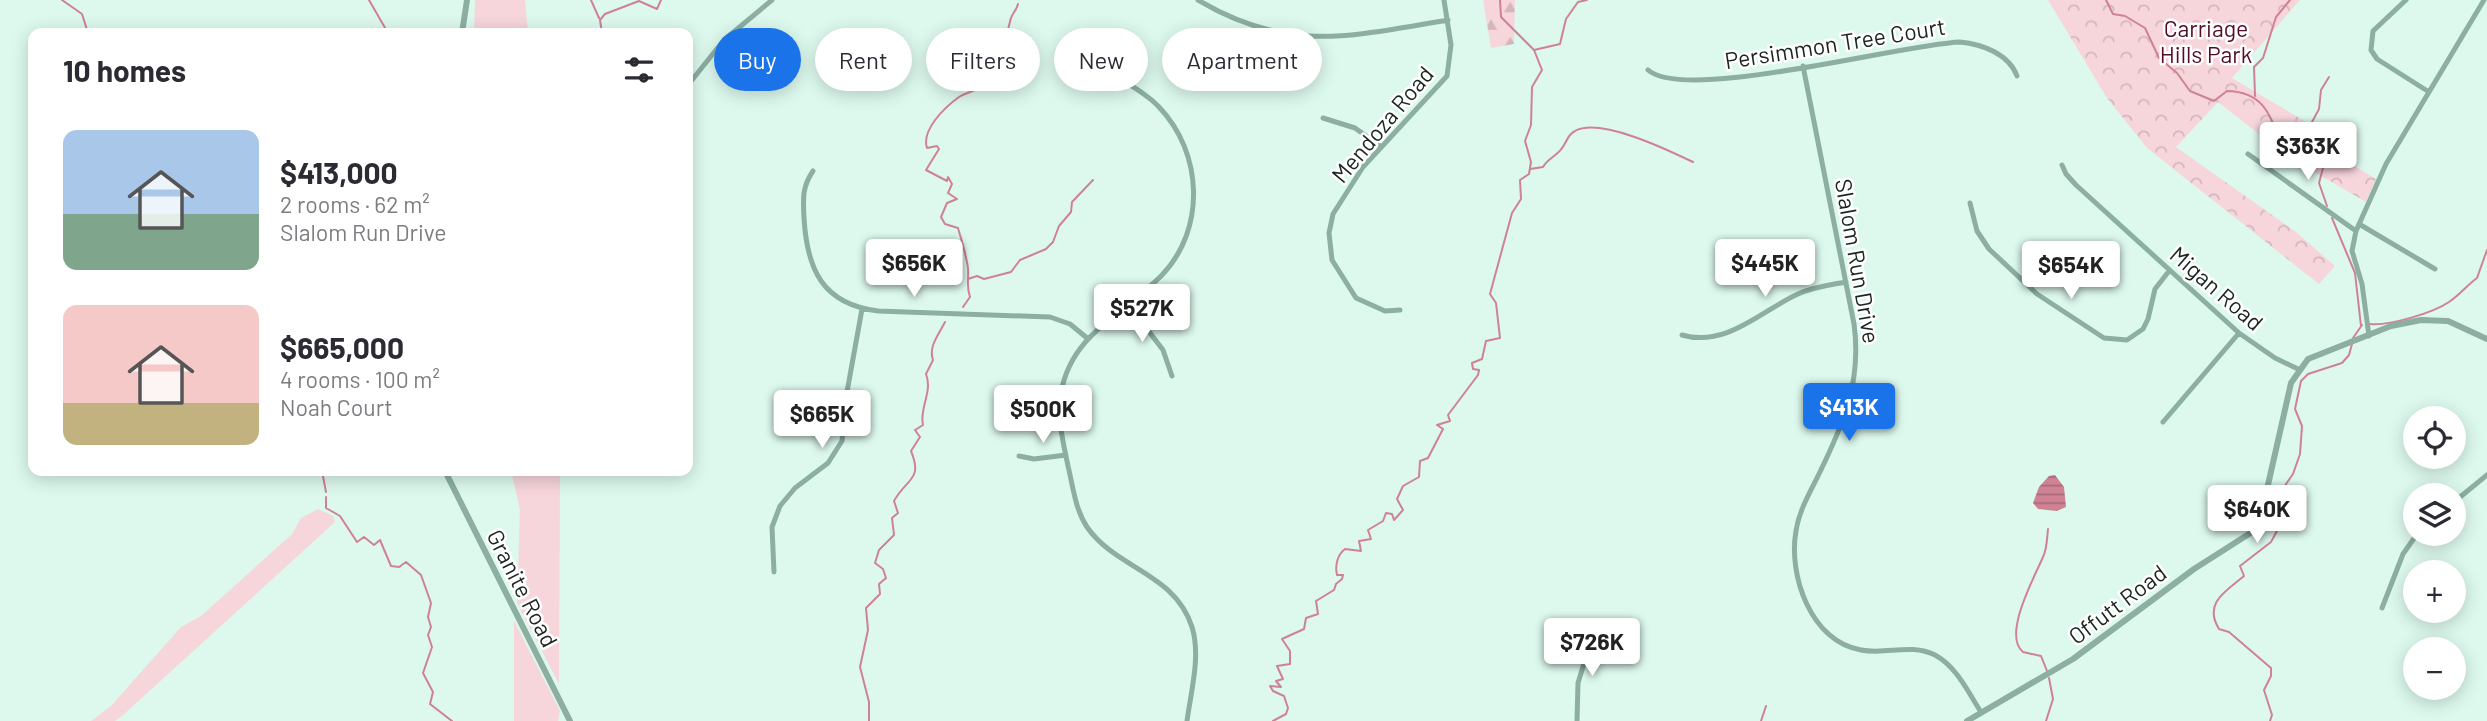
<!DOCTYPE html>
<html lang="en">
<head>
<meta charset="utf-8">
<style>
  body { margin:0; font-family:Barlow,sans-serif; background:#f7f7f7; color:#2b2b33; height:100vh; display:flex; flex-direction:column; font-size:26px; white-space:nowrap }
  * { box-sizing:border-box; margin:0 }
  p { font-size:23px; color:#7c7c81 }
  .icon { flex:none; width:38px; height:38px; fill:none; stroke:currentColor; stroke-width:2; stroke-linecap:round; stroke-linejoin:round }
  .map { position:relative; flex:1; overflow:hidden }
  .details { position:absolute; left:28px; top:28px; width:665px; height:448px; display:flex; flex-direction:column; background:#fff; border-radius:14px; box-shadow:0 4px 18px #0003 }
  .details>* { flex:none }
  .top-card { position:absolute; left:714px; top:28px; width:665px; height:63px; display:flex; gap:14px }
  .controls { position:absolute; left:2403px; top:406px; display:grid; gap:14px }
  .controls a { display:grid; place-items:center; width:63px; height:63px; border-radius:50%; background:#fff; box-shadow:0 4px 18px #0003; font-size:35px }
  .price { position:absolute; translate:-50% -60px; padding:0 16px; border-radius:7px; background:#fff; color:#222; font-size:23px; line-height:46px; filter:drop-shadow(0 2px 4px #0008) }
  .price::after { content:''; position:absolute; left:50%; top:42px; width:21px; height:16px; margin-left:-10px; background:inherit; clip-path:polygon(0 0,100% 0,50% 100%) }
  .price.active { background:#1a73e8; color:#fff }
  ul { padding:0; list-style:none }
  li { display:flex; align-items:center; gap:21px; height:175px; padding:0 35px }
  li span { display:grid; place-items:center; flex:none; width:196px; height:140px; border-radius:14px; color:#555 }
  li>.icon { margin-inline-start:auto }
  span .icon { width:84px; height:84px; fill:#fffc; stroke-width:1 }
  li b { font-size:30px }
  h2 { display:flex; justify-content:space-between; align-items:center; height:84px; padding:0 35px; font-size:30px }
  .chip { padding:0 24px; border-radius:32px; background:#fff; box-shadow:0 4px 18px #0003; font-size:24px; line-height:63px }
  .chip.active { background:#1a73e8; color:#fff }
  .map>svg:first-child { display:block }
  .grass { fill:#f6d5db }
  .forest { fill:url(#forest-firs) }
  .park { fill:url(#park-crowns) }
  .water { fill:url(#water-rules) }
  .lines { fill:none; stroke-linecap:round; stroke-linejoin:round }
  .stream { stroke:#cf8294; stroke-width:2 }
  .minor { stroke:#8cafa2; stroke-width:5 }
  .tertiary { stroke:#8cafa2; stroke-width:6 }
  .labels { text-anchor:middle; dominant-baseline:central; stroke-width:5; stroke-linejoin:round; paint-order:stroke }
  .park-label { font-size:23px; fill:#520d26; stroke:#fff }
  .street-label { font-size:23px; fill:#1a2420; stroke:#fff }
</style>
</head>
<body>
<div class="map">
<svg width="2487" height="721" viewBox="0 0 2487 721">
  <defs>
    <pattern id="forest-firs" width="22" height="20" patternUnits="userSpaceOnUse" patternTransform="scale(1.75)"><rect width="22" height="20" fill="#f6d5db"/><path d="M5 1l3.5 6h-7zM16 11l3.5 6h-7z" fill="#d2b7bc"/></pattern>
    <pattern id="park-crowns" width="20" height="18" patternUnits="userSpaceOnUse" patternTransform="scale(1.75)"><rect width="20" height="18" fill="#f6d5db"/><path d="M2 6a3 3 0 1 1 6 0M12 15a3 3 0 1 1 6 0" fill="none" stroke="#d2b7bc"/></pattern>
    <pattern id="water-rules" width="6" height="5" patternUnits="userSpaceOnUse" patternTransform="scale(1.75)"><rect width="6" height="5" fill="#cf8294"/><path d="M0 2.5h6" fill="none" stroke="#a76a78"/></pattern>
  </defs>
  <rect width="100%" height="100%" fill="#ddf9ee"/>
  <path class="grass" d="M475 0H525L528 33H474Z
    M511 471H560L559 684 517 603 520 509Z
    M318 509 333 516 335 522 122 716 115 721H91L111 706 181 627 201 616 292 534 301 518Z
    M514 621 560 711 558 721H514Z"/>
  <path class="forest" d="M1483 0H1515L1514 44 1491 48Z"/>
  <path class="park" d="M2048 0H2300L2232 78 2343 144 2336 155 2376 179 2366 202 2313 171 2310 174 2218 102 2176 147 2296 232 2335 266 2319 284 2147 148 2107 98Z"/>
  <path class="water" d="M2055 475 2064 487 2066 507 2057 511 2038 509 2033 503 2039 487 2049 476Z"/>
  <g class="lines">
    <path class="stream" d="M62 0 82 14 88 33
      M369 0 388 33
      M591 0 599 18
      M1500 0 1501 17 1534 50
      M2106 0 2113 14 2125 16 2145 28 2159 58 2177 73 2190 91 2214 101 2227 91C2267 92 2271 119 2283 150L2320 164 2323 168 2319 183 2327 206
      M602 33 600 20 605 14 639 1 657 9 661 0
      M2255 96 2254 67 2263 58 2276 17 2290 0
      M2320 164 2322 140 2312 122 2319 109 2321 90 2329 77
      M1530 169 1543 167C1548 158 1557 156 1562 148 1567 142 1567 135 1575 131 1600 117 1668 150 1693 162
      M2332 218 2355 273 2361 326
      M968 279 977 276 984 279 1011 272 1020 260 1046 249 1053 242 1059 226 1071 212 1072 202 1093 180
      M963 307 970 297C966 286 969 280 968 268 966 254 962 242 958 228L945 224 941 217 947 203 957 199 948 193 952 184 948 177 947 181 926 170 939 149 937 146 927 148C921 130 945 107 959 97 969 91 977 92 986 82 1001 63 1005 40 1011 18 1013 13 1017 9 1018 4
      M2370 324C2389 326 2433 313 2449 302 2461 294 2466 286 2477 278L2487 250
      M2353 338 2362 325
      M322 471 326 492
      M326 497V508L340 516 357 542 364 537 374 545 380 540 391 566 399 567 406 562 421 575 431 603 428 617 431 627 428 635 432 647 423 673 433 692 430 704 452 721
      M2047 671 2041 656 2023 652C2002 635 2035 576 2043 557 2047 549 2047 538 2048 529
      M869 721V702L860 667 868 630 866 608 880 594 879 584 886 578 883 569 875 563 879 550 894 535 892 518 898 513 894 501C907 478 923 480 911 451L920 437 915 430 923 425C919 408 933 392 926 374L933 360C928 347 939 334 945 322
      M1273 721 1286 714 1288 708 1284 696 1273 691 1270 686 1281 687 1276 681 1283 679 1277 666 1290 664V651L1282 639 1304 629 1306 618 1318 614 1316 601 1334 590 1336 584 1342 579 1343 575H1337C1335 566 1337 555 1345 549L1361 551 1359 541 1371 539 1368 530 1383 521 1386 513 1392 514 1394 520 1403 510 1397 499 1403 486 1419 477 1420 461 1428 458 1443 429 1437 425 1450 421 1448 415 1478 375 1479 370 1473 369 1472 363 1482 359 1486 341 1500 338 1496 303 1490 294 1512 213 1521 199 1520 180 1529 174 1531 162 1525 141 1531 125 1532 87 1542 70 1534 50 1560 44 1566 19 1578 2 1587 0
      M1761 721 1766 706
      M2046 721 2053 699 2049 678
      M2270 721 2272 715 2264 690 2271 676V668L2229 632 2219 629C2203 603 2226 591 2244 576L2240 566 2271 542 2278 529 2277 497 2293 474 2300 454 2302 426 2295 409 2301 381 2308 374 2342 363 2349 355 2352 344"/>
    <path class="minor" d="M1198 0C1289 54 1350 36 1448 20
      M2406 0 2373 31 2371 50 2377 59 2429 92
      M1803 66 1854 324C1862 382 1843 425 1818 476 1809 494 1799 511 1796 531 1788 575 1811 642 1861 650 1887 655 1910 643 1935 655 1957 667 1968 692 1981 712
      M1648 70C1685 103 1902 44 1960 42 1982 44 2009 54 2017 76
      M1112 74C1128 84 1146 93 1159 107 1203 153 1206 229 1162 275 1124 314 1071 334 1061 393 1057 418 1063 442 1068 466 1073 486 1075 509 1087 527 1116 569 1175 573 1192 627 1201 656 1191 691 1187 721
      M688 85 724 40 772 0
      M1323 118 1355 128 1380 146
      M2248 154 2356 231
      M2062 165 2066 174 2076 185 2239 333 2275 358 2298 369
      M813 171C802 187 803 199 804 218 807 269 822 304 878 311L1050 317 1070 324 1087 338
      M1970 203 1977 231 1989 249 2037 294 2104 338 2127 340 2143 329 2148 319 2155 289 2169 271
      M2359 224 2435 269
      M1128 304 1163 350 1172 376
      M1400 310 1385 311 1356 298 1332 260 1329 233 1333 214 1363 167 1447 76 1451 45 1444 0
      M1682 335C1727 348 1762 310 1798 294 1813 287 1830 285 1846 282
      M2369 336 2362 284 2352 251 2356 231 2386 164 2484 0
      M2163 422 2239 333
      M1019 456 1034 459 1066 455
      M2454 502 2487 475
      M774 572 772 527 780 506 795 488 828 463 842 441 847 392 862 309
      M2382 608 2403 554 2417 534
      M1577 721 1578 683 1593 634"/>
    <path class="tertiary" d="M462 33 467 0
      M445 471 570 721
      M1967 721 2073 659 2194 569 2252 532 2263 507 2291 383 2308 359 2391 326 2421 320 2448 321 2487 339"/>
  </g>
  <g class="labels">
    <g class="park-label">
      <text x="2206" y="28">Carriage<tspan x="2206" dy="26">Hills Park</tspan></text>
    </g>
    <g class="street-label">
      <text transform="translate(1835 43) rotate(-9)">Persimmon Tree Court</text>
      <text transform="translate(1382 124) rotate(-50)">Mendoza Road</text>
      <text transform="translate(1858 261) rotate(80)">Slalom Run Drive</text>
      <text transform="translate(2217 288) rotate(41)">Migan Road</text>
      <text transform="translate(523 588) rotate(63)">Granite Road</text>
      <text transform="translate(2117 604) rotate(-37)">Offutt Road</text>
    </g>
  </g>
</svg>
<div class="controls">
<a><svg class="icon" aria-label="locate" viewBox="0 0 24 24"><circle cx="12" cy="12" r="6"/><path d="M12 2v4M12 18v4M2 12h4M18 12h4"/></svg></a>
<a><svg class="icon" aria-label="layers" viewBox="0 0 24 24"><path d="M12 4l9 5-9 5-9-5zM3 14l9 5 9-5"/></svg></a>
<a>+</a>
<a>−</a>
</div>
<b class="price" style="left:2308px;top:182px">$363K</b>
<b class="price" style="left:914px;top:299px">$656K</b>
<b class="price" style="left:1765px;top:299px">$445K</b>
<b class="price" style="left:2071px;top:301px">$654K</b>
<b class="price" style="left:1142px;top:344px">$527K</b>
<b class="price active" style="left:1849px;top:443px">$413K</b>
<b class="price" style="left:1043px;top:445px">$500K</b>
<b class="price" style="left:822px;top:450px">$665K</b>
<b class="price" style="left:2257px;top:545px">$640K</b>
<b class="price" style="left:1592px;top:678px">$726K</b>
<div class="top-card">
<a class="chip active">Buy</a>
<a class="chip">Rent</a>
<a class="chip">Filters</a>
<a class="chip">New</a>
<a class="chip">Apartment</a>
</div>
<section class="details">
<h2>10 homes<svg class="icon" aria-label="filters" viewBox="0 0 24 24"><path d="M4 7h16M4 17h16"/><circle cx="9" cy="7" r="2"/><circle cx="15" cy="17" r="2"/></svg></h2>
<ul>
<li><span style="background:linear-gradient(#a9c7e8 60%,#7fa58c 0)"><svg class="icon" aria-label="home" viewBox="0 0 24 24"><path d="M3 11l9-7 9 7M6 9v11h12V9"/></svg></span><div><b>$413,000</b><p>2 rooms · 62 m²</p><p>Slalom Run Drive</p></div></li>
<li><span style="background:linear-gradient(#f6c9c9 70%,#c2b280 0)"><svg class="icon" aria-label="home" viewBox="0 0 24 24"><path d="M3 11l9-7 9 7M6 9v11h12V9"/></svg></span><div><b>$665,000</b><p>4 rooms · 100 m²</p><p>Noah Court</p></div></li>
</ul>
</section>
</div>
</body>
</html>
